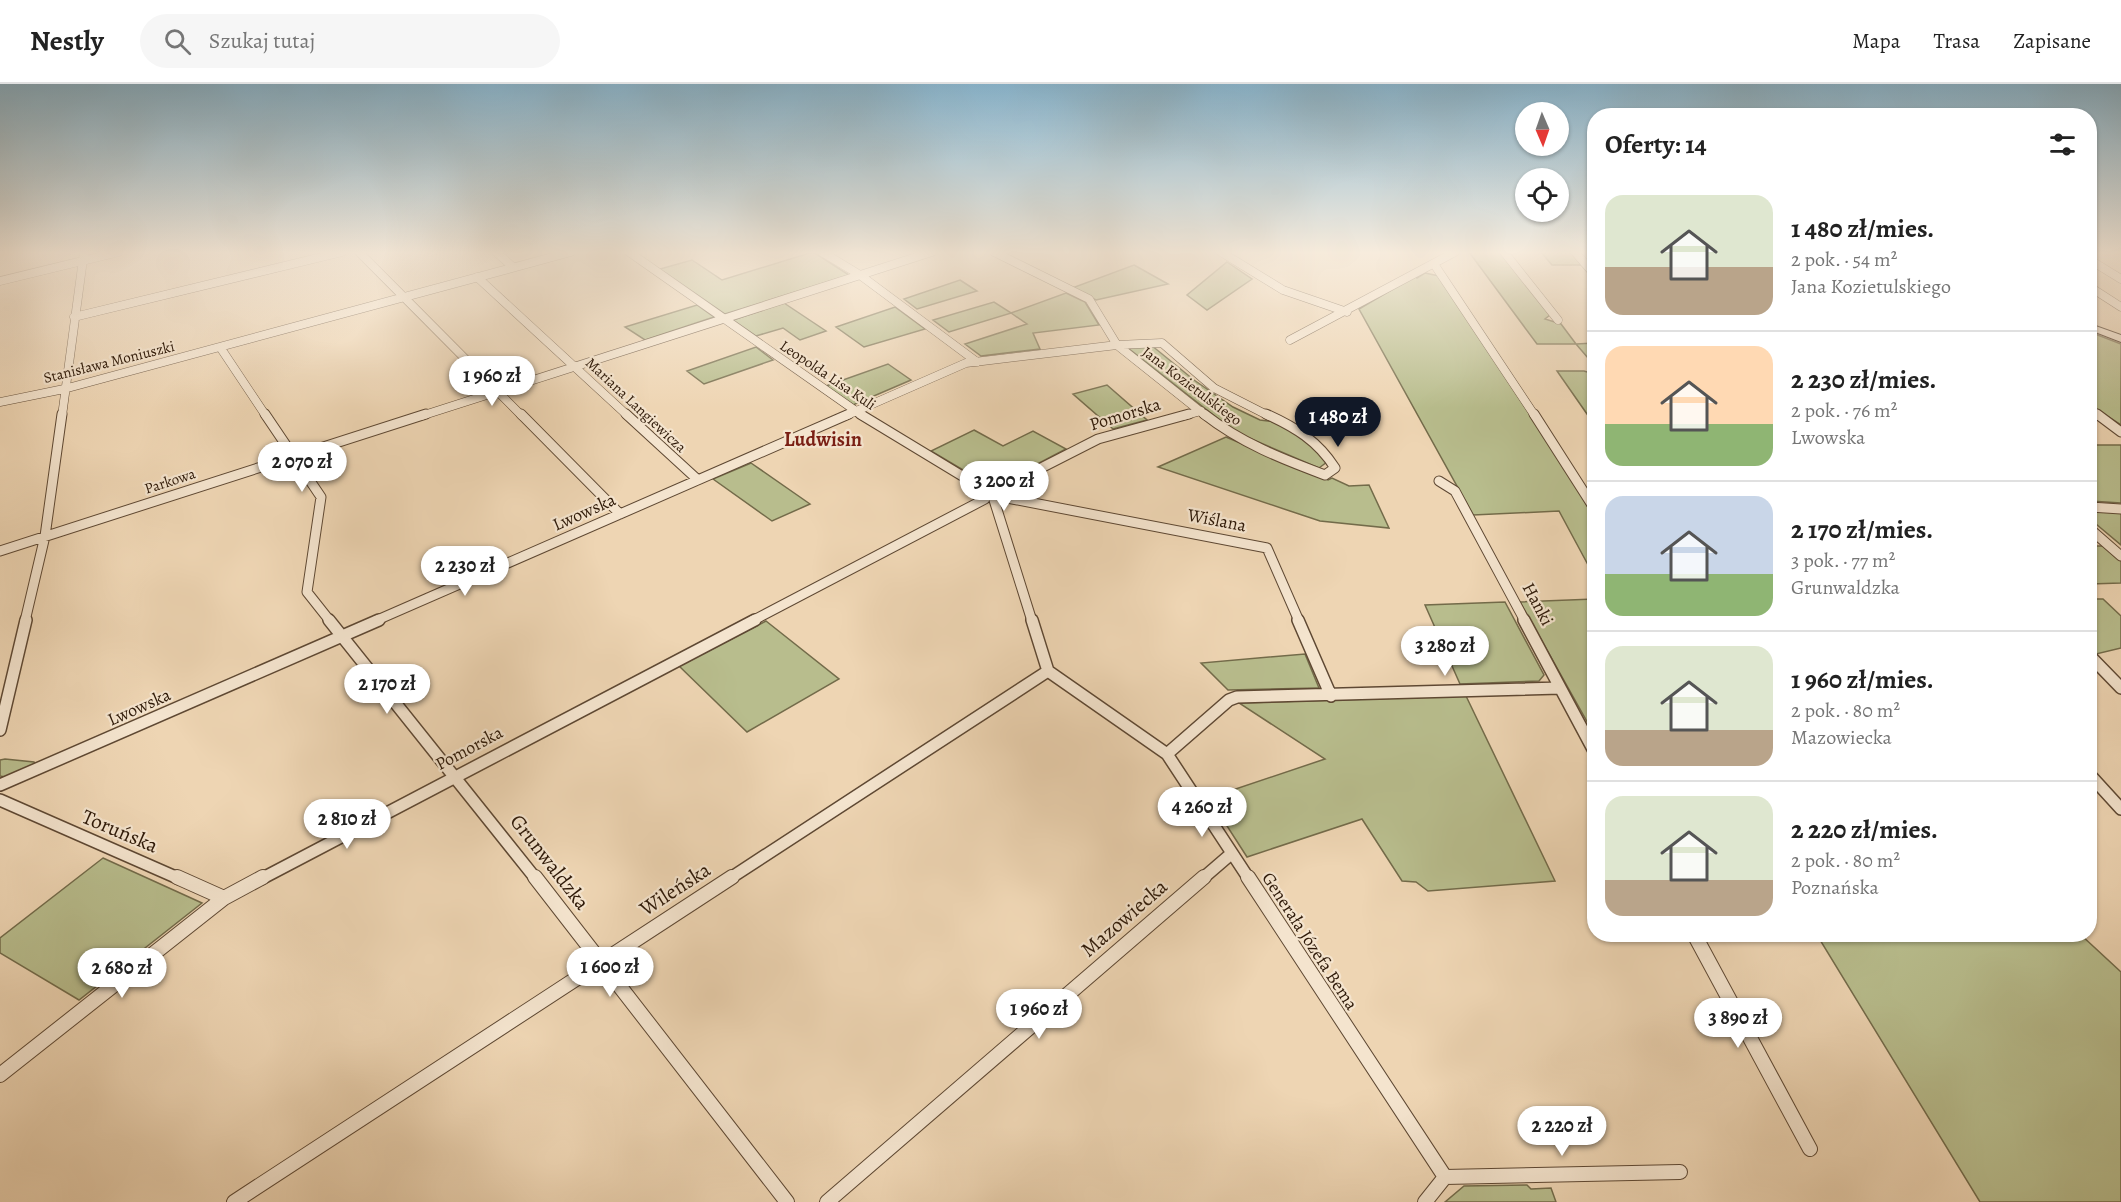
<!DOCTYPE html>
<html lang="pl">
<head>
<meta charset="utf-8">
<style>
  body { margin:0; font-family:Alegreya,serif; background:#f6f6f6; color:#222; height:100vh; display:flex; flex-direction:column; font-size:22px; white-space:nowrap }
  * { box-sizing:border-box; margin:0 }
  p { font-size:20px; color:#767676 }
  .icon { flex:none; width:33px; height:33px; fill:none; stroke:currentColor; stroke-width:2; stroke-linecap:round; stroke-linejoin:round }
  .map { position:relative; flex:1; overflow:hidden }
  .details { position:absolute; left:1587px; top:24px; width:510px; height:834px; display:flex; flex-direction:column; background:#fff; border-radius:24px; box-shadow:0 2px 4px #0004 }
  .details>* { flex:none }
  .needle { width:39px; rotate:178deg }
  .fabs { position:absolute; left:1515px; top:18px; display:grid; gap:12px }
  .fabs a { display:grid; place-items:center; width:54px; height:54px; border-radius:50%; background:#fff; box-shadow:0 2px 4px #0004; font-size:30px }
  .price { position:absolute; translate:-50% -51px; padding:0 14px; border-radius:21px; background:#fff; color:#222; font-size:20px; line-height:39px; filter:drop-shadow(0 2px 3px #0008) }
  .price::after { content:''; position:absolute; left:50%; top:36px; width:18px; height:14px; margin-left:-9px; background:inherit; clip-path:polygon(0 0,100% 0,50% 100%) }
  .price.active { background:#111827; color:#fff }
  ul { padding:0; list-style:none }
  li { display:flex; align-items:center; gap:18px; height:150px; padding:0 18px }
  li+li { border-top:2px solid #e0e0e0 }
  li span { display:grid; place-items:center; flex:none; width:168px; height:120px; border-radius:18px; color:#555 }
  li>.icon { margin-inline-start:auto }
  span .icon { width:72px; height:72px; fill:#fffc; stroke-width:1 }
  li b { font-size:26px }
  h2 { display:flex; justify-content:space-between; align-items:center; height:72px; padding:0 18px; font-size:26px }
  header { display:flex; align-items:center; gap:36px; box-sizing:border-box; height:84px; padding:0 30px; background:#fff; border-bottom:2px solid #e0e0e0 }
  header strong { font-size:28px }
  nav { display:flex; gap:33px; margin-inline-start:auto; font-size:21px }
  .search { width:420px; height:54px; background:#f6f6f6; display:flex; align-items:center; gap:15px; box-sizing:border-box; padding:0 21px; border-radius:33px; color:#767676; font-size:22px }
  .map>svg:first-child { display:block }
  .green { fill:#b8bd8d; stroke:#736b4a; stroke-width:1.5 }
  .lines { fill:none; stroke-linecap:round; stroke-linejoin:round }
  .street-far3-casing { stroke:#5e4833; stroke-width:9 }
  .street-far2-casing { stroke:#5e4833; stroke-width:11 }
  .street-far1-casing { stroke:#5e4833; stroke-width:14 }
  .street-casing { stroke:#5e4833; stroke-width:16 }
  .secondary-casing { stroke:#2e1908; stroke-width:2 }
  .street-far3 { stroke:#f4e4ce; stroke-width:8 }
  .street-far2 { stroke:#f4e4ce; stroke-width:9 }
  .street-far1 { stroke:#f4e4ce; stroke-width:11 }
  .street { stroke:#f4e4ce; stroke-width:14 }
  .secondary { fill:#f4e4ce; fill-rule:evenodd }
  .labels { text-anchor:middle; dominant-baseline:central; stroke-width:4.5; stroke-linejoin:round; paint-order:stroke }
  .far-street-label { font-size:15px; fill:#2e1908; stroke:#f4e4ce }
  .street-label { font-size:18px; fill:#2e1908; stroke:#f4e4ce }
  .neighbourhood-label { font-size:20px; font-weight:bold; fill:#7a1f14; stroke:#f4e4ce }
  .near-street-label { font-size:21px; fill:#2e1908; stroke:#f4e4ce }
</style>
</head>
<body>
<header>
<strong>Nestly</strong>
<div class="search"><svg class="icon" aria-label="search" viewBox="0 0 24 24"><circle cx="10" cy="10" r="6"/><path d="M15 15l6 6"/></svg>Szukaj tutaj</div>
<nav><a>Mapa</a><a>Trasa</a><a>Zapisane</a></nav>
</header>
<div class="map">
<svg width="2121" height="1118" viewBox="0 0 2121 1118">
  <rect width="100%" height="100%" fill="#eed5b3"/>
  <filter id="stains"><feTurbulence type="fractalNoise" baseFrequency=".00333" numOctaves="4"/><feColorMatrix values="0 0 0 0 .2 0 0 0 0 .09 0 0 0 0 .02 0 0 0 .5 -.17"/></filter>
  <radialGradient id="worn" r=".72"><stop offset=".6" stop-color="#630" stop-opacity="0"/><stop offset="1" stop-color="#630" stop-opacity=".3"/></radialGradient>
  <path class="green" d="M813 168 849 191 725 230 660 185 692 176 722 196Z
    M1469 168H1501L1550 231 1545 235 1561 240 1576 260 1594 259V281L1576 260H1537Z
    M1541 168H1570L1582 181H1552Z
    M1227 178 1252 195 1207 226 1187 211Z
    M1134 181 1168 200 1096 216 1072 204Z
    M1425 189 1439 192 1571 393 1594 434V492L1559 427 1473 431 1359 225 1415 192 1417 194Z
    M960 196 977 207 917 225 904 215Z
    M1066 209 1085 218 1099 241 1033 249 1040 265 981 272 965 260 1027 240 1011 229 949 248 933 236 994 218 1011 229Z
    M784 219 826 247 800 256 783 244 756 252 733 236Z
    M697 221 714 233 645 256 625 243Z
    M895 223 925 245 864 263 836 243Z
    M2090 248 2121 260V341L2090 321Z
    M1151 261 1194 296 1233 323 1260 336 1275 338 1299 349 1327 378 1319 384 1235 348 1128 264Z
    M756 263 773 276 704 300 687 287Z
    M888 280 911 296 853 321 826 302Z
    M1557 287H1584L1594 290V340Z
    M1107 301 1147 336 1113 345 1073 310Z
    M974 346 1003 362 1033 347 1066 365 1001 399H985L931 367Z
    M1226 353 1328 396 1332 394 1349 402 1369 401 1389 444 1320 437 1158 383Z
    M2090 361H2121V419L2090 417Z
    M751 379 810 420 772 437 713 395Z
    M2090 426 2121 427V461L2090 435Z
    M2090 462H2104L2121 477V499L2090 500Z
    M1594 515V650L1520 518Z
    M2090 515H2103L2121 532V564L2092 571 2090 568Z
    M1505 518 1544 591 1539 597 1460 600 1425 521Z
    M766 537 839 595 747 648 679 582Z
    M1305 570 1319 604 1228 606 1201 579Z
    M1466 612 1555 797 1428 807 1416 798 1402 797 1362 735 1247 773 1209 714 1325 675 1239 619Z
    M5 675 34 678 36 682 5 693 0 692V676Z
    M103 774 202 819 79 916 0 869V854Z
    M1817 851H2081L2121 888V1118H1980Z
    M1527 1101 1531 1105 1551 1104 1556 1118H1445L1464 1102Z"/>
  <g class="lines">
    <defs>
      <path id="street-far3" d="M359 168 522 332
        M496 168 513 183
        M629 168 863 332
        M822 168 860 191 977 278
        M994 168 1089 215 1117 261
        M1221 168 1283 206 1347 228
        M1504 168 1558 236
        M1575 168 1594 190
        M2090 176 2121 195
        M1434 180 1535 332
        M477 193 628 332
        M0 197 119 168
        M2090 203 2121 223
        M74 233 342 168
        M1290 256 1455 168
        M1117 261 1206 332
        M1117 261 1162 259 1214 304 1269 332
        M220 263 266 332
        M0 318 64 305 571 168
        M2090 325 2099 332
        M62 332 84 168
        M421 332 932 168
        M845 332 966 279 1117 261
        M1183 332 1201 327"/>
      <path id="street-far2" d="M265 330 321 413 307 508 330 537
        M521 330 620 430
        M626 330 698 396
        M860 330 987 407
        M1204 330C1241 359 1282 375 1325 391L1335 384C1318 357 1295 343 1266 330
        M1534 330 1594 424
        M2097 330 2121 348
        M1439 397 1455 407 1525 537
        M998 406 1098 355 1189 330
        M1002 413 1267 464 1299 537
        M994 416 1032 537
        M2090 423 2121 425
        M2090 445 2121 472
        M0 467 426 330
        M25 537 45 452 62 330
        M375 537 849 330
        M752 537 985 415"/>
      <path id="street-far1" d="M329 536 536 795
        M1032 536 1048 587 1167 670 1249 795
        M1298 536 1331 612
        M1524 536 1594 667
        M2090 572 2121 604
        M0 646 26 536
        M1167 670 1229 616 1237 613 1560 604
        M2090 691 2121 725
        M0 701 379 536
        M0 716 180 795
        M261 795 755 536
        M729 795 1048 587
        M1202 795 1231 770"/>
      <path id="street" d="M177 793 224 814
        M535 793 787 1118
        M1248 793 1445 1093
        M1694 850 1810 1065
        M0 991 224 814 263 793
        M234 1118 732 793
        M827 1118 1204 793
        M1425 1118 1445 1093 1680 1088"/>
      <path id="secondary" d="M2090 240 2121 251V258L2090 246Z"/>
    </defs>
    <use href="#street-far3" class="street-far3-casing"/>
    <use href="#street-far2" class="street-far2-casing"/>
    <use href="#street-far1" class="street-far1-casing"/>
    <use href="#street" class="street-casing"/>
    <use href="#secondary" class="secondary-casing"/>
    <use href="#street-far3" class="street-far3"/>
    <use href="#street-far2" class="street-far2"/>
    <use href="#street-far1" class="street-far1"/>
    <use href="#street" class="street"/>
    <use href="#secondary" class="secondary"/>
  </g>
  <linearGradient id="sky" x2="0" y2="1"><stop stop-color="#88b6d0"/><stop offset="0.52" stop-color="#f7ecdd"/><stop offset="1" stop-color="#f7ecdd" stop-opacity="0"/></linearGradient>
  <rect width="2121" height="324" fill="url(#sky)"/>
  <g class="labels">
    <g class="far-street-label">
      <text transform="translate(109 278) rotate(-14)">Stanisława Moniuszki</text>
      <text transform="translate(828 291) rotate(34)">Leopolda Lisa Kuli</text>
      <text transform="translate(1192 302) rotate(37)">Jana Kozietulskiego</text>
      <text transform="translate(636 321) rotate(43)">Mariana Langiewicza</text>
      <text transform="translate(170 397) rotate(-18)">Parkowa</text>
    </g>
    <g class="street-label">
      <text transform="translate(1125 330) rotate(-17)">Pomorska</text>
      <text transform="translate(584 428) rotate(-24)">Lwowska</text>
      <text transform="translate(1217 436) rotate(11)">Wiślana</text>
      <text transform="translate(1538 520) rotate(62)">Hanki</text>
      <text transform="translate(139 623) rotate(-24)">Lwowska</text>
      <text transform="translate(469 664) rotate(-28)">Pomorska</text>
      <text transform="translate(1310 857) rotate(57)">Generała Józefa Bema</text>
    </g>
    <g class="neighbourhood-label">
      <text x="823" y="355">Ludwisin</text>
    </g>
    <g class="near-street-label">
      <text transform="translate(120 747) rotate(23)">Toruńska</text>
      <text transform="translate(550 778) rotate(52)">Grunwaldzka</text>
      <text transform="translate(675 805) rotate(-33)">Wileńska</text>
      <text transform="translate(1124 834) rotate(-41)">Mazowiecka</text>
    </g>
  </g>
  <rect width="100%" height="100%" filter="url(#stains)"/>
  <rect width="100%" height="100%" fill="url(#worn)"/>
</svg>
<div class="fabs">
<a><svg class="needle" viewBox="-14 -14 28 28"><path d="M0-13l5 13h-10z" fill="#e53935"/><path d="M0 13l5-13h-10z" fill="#767676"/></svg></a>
<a><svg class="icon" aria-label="locate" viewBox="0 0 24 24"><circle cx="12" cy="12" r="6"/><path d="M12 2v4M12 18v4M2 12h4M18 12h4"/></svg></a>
</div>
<b class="price" style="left:492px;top:323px">1 960 zł</b>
<b class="price active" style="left:1338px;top:364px">1 480 zł</b>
<b class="price" style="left:302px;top:409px">2 070 zł</b>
<b class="price" style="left:1004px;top:428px">3 200 zł</b>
<b class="price" style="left:465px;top:513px">2 230 zł</b>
<b class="price" style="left:1445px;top:593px">3 280 zł</b>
<b class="price" style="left:387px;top:631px">2 170 zł</b>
<b class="price" style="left:1202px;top:754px">4 260 zł</b>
<b class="price" style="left:347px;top:766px">2 810 zł</b>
<b class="price" style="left:610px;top:914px">1 600 zł</b>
<b class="price" style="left:122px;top:915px">2 680 zł</b>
<b class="price" style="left:1039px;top:956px">1 960 zł</b>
<b class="price" style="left:1738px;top:965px">3 890 zł</b>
<b class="price" style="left:1562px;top:1073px">2 220 zł</b>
<section class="details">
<h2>Oferty: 14<svg class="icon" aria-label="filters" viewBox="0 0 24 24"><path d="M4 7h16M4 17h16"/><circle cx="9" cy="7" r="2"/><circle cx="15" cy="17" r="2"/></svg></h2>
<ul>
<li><span style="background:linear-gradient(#dfe7d0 60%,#b9a48a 0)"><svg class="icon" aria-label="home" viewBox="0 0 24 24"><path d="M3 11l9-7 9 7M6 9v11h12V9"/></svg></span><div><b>1 480 zł/mies.</b><p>2 pok. · 54 m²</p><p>Jana Kozietulskiego</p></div></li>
<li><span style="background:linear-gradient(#ffd9b3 65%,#8fb573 0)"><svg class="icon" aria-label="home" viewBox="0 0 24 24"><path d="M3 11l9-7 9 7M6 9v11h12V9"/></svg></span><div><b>2 230 zł/mies.</b><p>2 pok. · 76 m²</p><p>Lwowska</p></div></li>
<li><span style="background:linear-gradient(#c9d6e8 65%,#8fb573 0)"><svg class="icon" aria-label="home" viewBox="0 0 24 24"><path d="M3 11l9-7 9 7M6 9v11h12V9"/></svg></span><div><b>2 170 zł/mies.</b><p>3 pok. · 77 m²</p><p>Grunwaldzka</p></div></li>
<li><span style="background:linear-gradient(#dfe7d0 70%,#b9a48a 0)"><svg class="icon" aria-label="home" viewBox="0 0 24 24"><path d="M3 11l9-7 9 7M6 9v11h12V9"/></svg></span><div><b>1 960 zł/mies.</b><p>2 pok. · 80 m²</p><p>Mazowiecka</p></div></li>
<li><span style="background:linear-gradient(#dfe7d0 70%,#b9a48a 0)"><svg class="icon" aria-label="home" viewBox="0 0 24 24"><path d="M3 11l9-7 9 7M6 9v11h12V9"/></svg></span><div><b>2 220 zł/mies.</b><p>2 pok. · 80 m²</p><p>Poznańska</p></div></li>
</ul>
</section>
</div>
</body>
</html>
